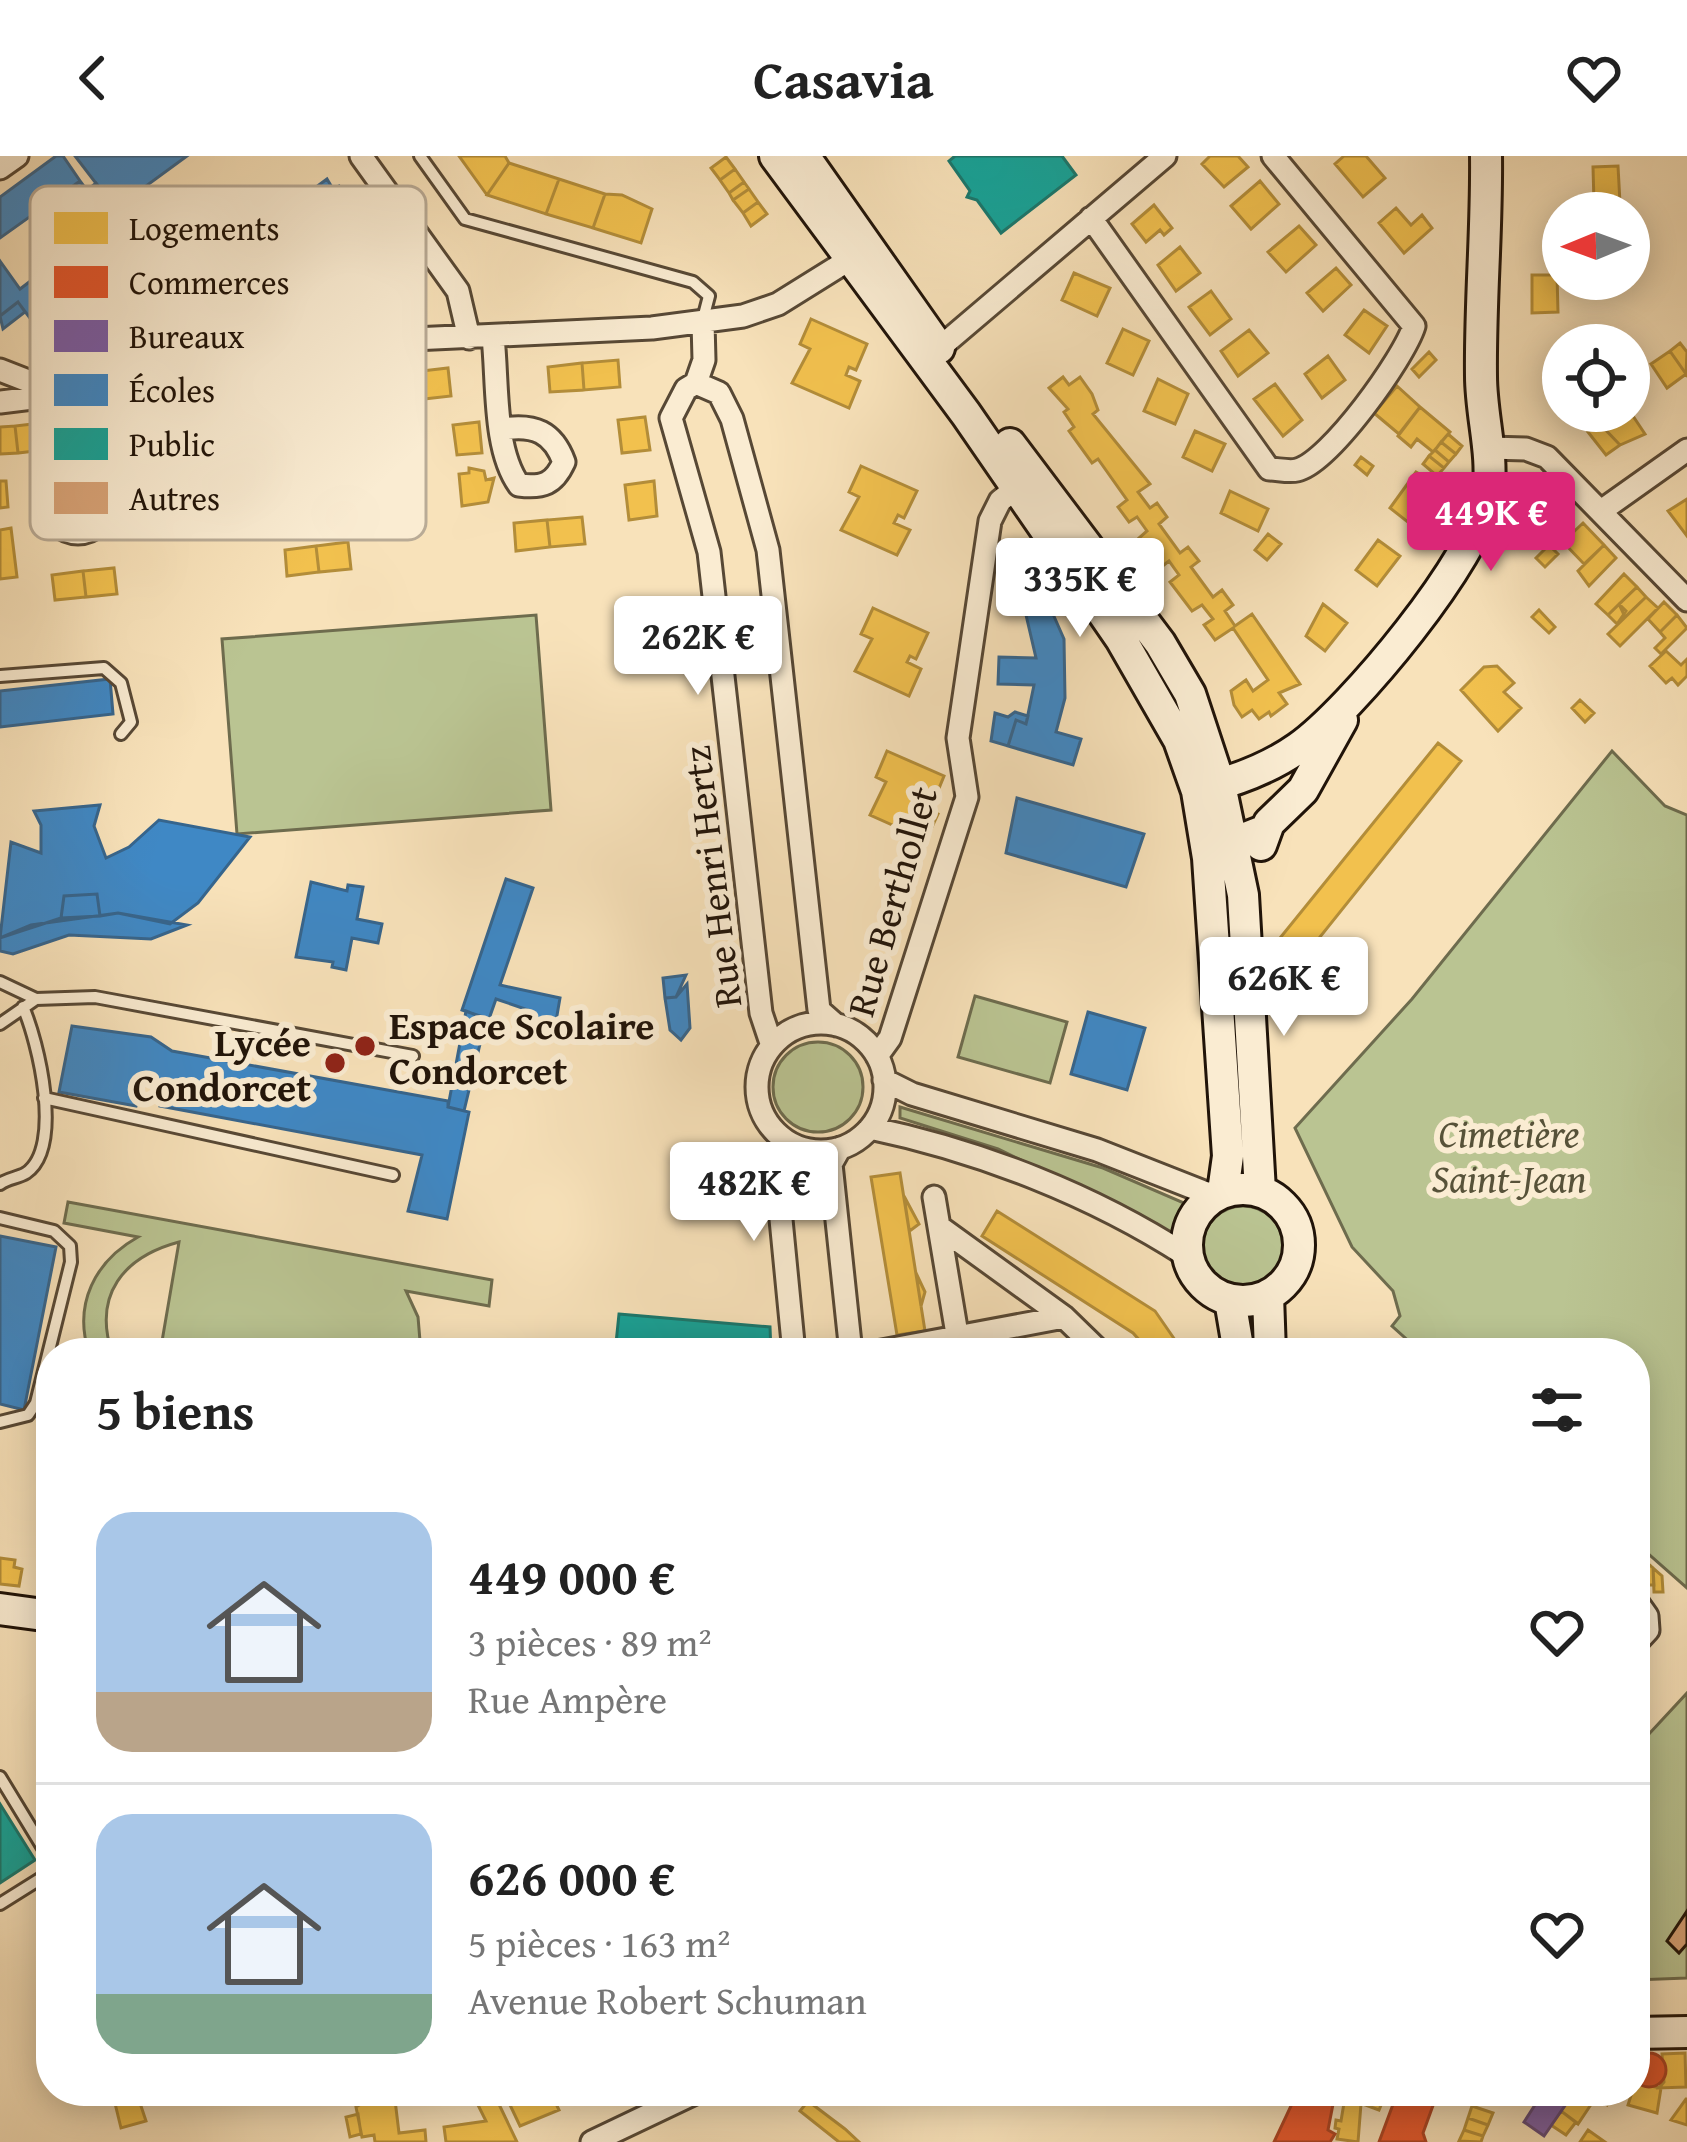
<!DOCTYPE html>
<html lang="fr">
<head>
<meta charset="utf-8">
<style>
  body { margin:0; font-family:"Gentium Book Plus",serif; background:#f6f6f6; color:#222; height:100vh; display:flex; flex-direction:column; font-size:45px; white-space:nowrap }
  * { box-sizing:border-box; margin:0 }
  p { font-size:39px; color:#767676 }
  .icon { flex:none; width:66px; height:66px; fill:none; stroke:currentColor; stroke-width:2; stroke-linecap:round; stroke-linejoin:round }
  .map { position:relative; flex:1; overflow:hidden }
  .details { position:absolute; left:36px; top:1182px; width:1614px; height:768px; display:flex; flex-direction:column; background:#fff; border-radius:48px; box-shadow:0 6px 30px #0003 }
  .details>* { flex:none }
  .needle { width:78px; rotate:269deg }
  .buttons { position:absolute; left:1542px; top:36px; display:grid; gap:24px }
  .buttons a { display:grid; place-items:center; width:108px; height:108px; border-radius:50%; background:#fff; box-shadow:0 6px 30px #0003; font-size:60px }
  .price { position:absolute; translate:-50% -102px; padding:0 27px; border-radius:12px; background:#fff; color:#222; font-size:39px; line-height:78px; filter:drop-shadow(0 3px 6px #0008) }
  .price::after { content:''; position:absolute; left:50%; top:72px; width:36px; height:27px; margin-left:-18px; background:inherit; clip-path:polygon(0 0,100% 0,50% 100%) }
  .price.active { background:#db2777; color:#fff }
  ul { padding:0; list-style:none }
  li { display:flex; align-items:center; gap:36px; height:300px; padding:0 60px }
  li+li { border-top:3px solid #e0e0e0 }
  li span { display:grid; place-items:center; flex:none; width:336px; height:240px; border-radius:36px; color:#555 }
  li>.icon { margin-inline-start:auto }
  span .icon { width:144px; height:144px; fill:#fffc; stroke-width:1 }
  li b { font-size:51px }
  h2 { display:flex; justify-content:space-between; align-items:center; height:144px; padding:0 60px; font-size:51px }
  header { display:flex; justify-content:space-between; align-items:center; height:156px; padding:0 60px; background:#fff; font-size:54px; font-weight:800 }
  .map>svg:first-child { display:block }
  .green { fill:#bac492; stroke:#6e6c4e; stroke-width:3 }
  .homes { fill:#f2c14e; stroke:#b38d39; stroke-width:3 }
  .shops { fill:#e4572e; stroke:#aa4323; stroke-width:3 }
  .offices { fill:#7b5ea7; stroke:#604878; stroke-width:3 }
  .schools { fill:#3f88c5; stroke:#36658d; stroke-width:3 }
  .public { fill:#17a398; stroke:#1a786d; stroke-width:3 }
  .building { fill:#d8a377; stroke:#211409; stroke-width:3 }
  .lines { fill:none; stroke-linecap:round; stroke-linejoin:round }
  .lane-casing { stroke:#574835; stroke-width:16 }
  .street-casing { stroke:#574835; stroke-width:27 }
  .secondary-casing { stroke:#211409; stroke-width:36 }
  .lane { stroke:#faecd2; stroke-width:10 }
  .street { stroke:#faecd2; stroke-width:21 }
  .secondary { stroke:#faecd2; stroke-width:30 }
  .poi-dot { fill:#8f2418; stroke:#faecd2; stroke-width:4.5 }
  .labels { text-anchor:middle; dominant-baseline:central; stroke-width:12; stroke-linejoin:round; paint-order:stroke }
  .street-label { font-size:39px; fill:#211409; stroke:#faecd2 }
  .poi-label { font-size:39px; font-weight:bold; fill:#211409; stroke:#faecd2; text-anchor:start }
  .park-label { font-size:39px; font-style:italic; fill:#575239; stroke:#faecd2 }
  .key { fill:#faecd2; stroke:#b9ab96; stroke-width:3 }
  .key-label { font-size:33px; fill:#211409 }
</style>
</head>
<body>
<header><svg class="icon" aria-label="back" viewBox="0 0 24 24"><path d="M15 5l-7 7 7 7"/></svg>Casavia<svg class="icon" aria-label="heart" viewBox="0 0 24 24"><path d="M12 20l-8-8c-3-5 5-10 8-4 3-6 11-1 8 4z"/></svg></header>
<div class="map">
<svg width="1687" height="1986" viewBox="0 0 1687 1986">
  <rect width="100%" height="100%" fill="#f8e2ba"/>
  <filter id="stains"><feTurbulence type="fractalNoise" baseFrequency=".00167" numOctaves="4"/><feColorMatrix values="0 0 0 0 .2 0 0 0 0 .09 0 0 0 0 .02 0 0 0 .5 -.17"/></filter>
  <radialGradient id="worn" r=".72"><stop offset=".6" stop-color="#630" stop-opacity="0"/><stop offset="1" stop-color="#630" stop-opacity=".3"/></radialGradient>
  <path class="green" d="M536 459 551 654 237 678 222 483Z
    M1612 595 1665 650 1687 659V1432L1635 1386V1197H1422L1392 1170 1400 1160 1393 1135 1352 1091 1295 972 1412 843Z
    M975 840 1067 866 1050 927 958 901Z
    M773 931a45 45 0 1 1 90 0a45 45 0 1 1-90 0Z
    M900 951 1103 1012 1184 1047 1172 1077 998 993 900 962Z
    M68 1046 492 1124 489 1150 406 1135 418 1161 421 1197H160L179 1086C123 1101 93 1139 112 1197H89C73 1148 95 1105 138 1081L64 1067Z
    M1203 1090a40 40 0 1 1 80 0a40 40 0 1 1-80 0Z
    M1687 1537V1822L1635 1824V1593Z"/>
  <path class="homes" d="M459 0H505L509 7 487 39Z
    M1210 0H1238L1248 11 1224 31 1202 8Z
    M1344 0H1366L1385 22 1363 41 1335 8Z
    M726 1 735 13 720 24 711 12Z
    M509 7 559 23 546 58 487 39Z
    M1618 10 1620 47H1594L1593 11Z
    M735 13 744 26 729 37 720 24Z
    M559 23 605 38 593 72 546 58Z
    M1260 25 1279 48 1251 73 1231 50Z
    M744 26 749 33 733 44 729 37Z
    M749 33 758 46 743 57 733 44Z
    M605 38 622 39 652 53 641 87 593 72Z
    M758 46 767 58 751 70 743 57Z
    M1154 49 1172 72 1164 79 1160 74 1146 86 1132 68Z
    M1396 52 1411 69 1422 59 1432 72 1404 97 1379 67Z
    M1549 67H1563V98H1549Z
    M1299 70 1316 89 1286 116 1268 96Z
    M1180 91 1200 117 1176 135 1158 109Z
    M1336 112 1351 129 1323 155 1307 137Z
    M1074 117 1110 132 1097 160 1062 144Z
    M1532 119H1557L1558 156 1532 157Z
    M1211 135 1231 163 1210 179 1189 151Z
    M1364 154 1387 170 1369 197 1345 179Z
    M811 163 867 188 856 214 849 211 846 219 860 225 849 252 792 227 810 193 800 188Z
    M1123 173 1149 185 1133 219 1107 207Z
    M1249 174 1268 197 1238 220 1221 195Z
    M1680 187 1687 196 1686 218 1670 195Z
    M1670 195 1686 218 1667 232 1651 208Z
    M1429 196 1436 204 1419 221 1412 213Z
    M1328 200 1345 224 1322 242 1305 218Z
    M618 204 620 231 584 234 582 207Z
    M582 207 584 234 550 236 548 211Z
    M448 212 451 240 415 244 413 216Z
    M1063 221 1069 229 1080 221 1092 238 1098 254 1093 258 1150 328 1138 336 1150 352 1157 347 1167 361 1159 368 1180 397 1188 391 1199 405 1191 411 1213 441 1222 434 1233 449 1225 455 1235 470 1252 458 1300 528 1279 537 1287 548 1271 560 1269 556 1259 563 1252 554 1242 561 1234 549 1231 535 1246 524 1253 535 1268 524 1233 472 1215 484 1204 469 1213 463 1202 449 1192 455 1170 426 1179 419 1169 405 1160 412 1139 382 1147 375 1137 361 1129 366 1118 351 1127 344 1098 303 1092 307 1069 275 1074 271 1064 256 1068 253 1049 232Z
    M1158 223 1188 238 1175 268 1144 255Z
    M1275 228 1302 264 1283 280 1254 243Z
    M1397 230 1420 251 1399 278 1374 257Z
    M1420 251 1450 276 1433 296 1417 283 1411 291 1398 280Z
    M1629 254 1645 278 1620 289 1600 268 1614 255Z
    M645 261 650 294 622 297 618 264Z
    M50 266 52 293 18 297 15 270Z
    M479 266 482 297 457 299 453 269Z
    M1600 268 1620 289 1606 299 1588 276Z
    M15 270 18 297 0 298V271Z
    M1195 275 1225 288 1212 315 1183 301Z
    M1448 278 1462 290 1456 298 1441 286Z
    M1441 286 1456 298 1449 306 1435 294Z
    M1435 294 1449 306 1444 312 1429 300Z
    M1429 300 1444 312 1437 320 1423 308Z
    M1361 301 1373 310 1367 319 1355 309Z
    M861 310 917 335 904 362 898 359 894 367 910 374 897 399 841 374 859 341 849 336Z
    M469 312 484 315 486 324 494 322 488 346 462 350 459 318 469 317Z
    M1416 316 1421 319 1412 331 1418 336 1414 340 1434 355 1418 374 1390 352Z
    M0 325H6L8 351 0 352Z
    M654 325 657 360 629 364 625 329Z
    M1230 335 1268 353 1258 375 1221 357Z
    M1687 343V380L1668 355Z
    M582 361 585 388 550 391 547 364Z
    M547 364 550 391 516 395 514 367Z
    M1583 367 1604 389 1584 408 1563 386Z
    M11 372 17 421 0 423V374Z
    M1268 378 1281 388 1267 404 1255 394Z
    M1378 384 1400 400 1377 430 1356 414Z
    M348 386 351 413 319 416 316 390Z
    M1549 389 1558 398 1545 411 1536 402Z
    M1604 389 1616 402 1589 430 1578 415Z
    M316 390 319 416 287 420 285 394Z
    M114 412 117 438 86 441 83 415Z
    M83 415 86 441 55 444 52 419Z
    M1624 418 1637 431 1608 459 1596 448Z
    M1637 431 1646 441 1625 461 1619 448Z
    M1646 441 1658 452 1620 490 1608 478Z
    M1664 446 1677 459 1660 476 1648 463Z
    M1323 448 1347 467 1325 495 1306 480Z
    M1619 448 1626 455 1617 468 1608 459Z
    M873 452 928 477 916 503 910 500 907 506 921 513 909 540 855 515 872 483 861 478Z
    M1539 454 1555 471 1549 477 1532 461Z
    M1677 459 1687 472 1661 498 1655 492 1665 482 1660 476Z
    M1666 495 1681 509 1687 503V520L1678 529 1672 522 1666 527 1650 510Z
    M1497 510 1514 527 1504 536 1521 552 1498 575 1461 534 1484 511Z
    M1580 544 1594 557 1585 566 1572 552Z
    M1438 587 1461 605 1304 801 1280 782Z
    M887 595 944 620 933 647 926 644 923 651 938 658 926 684 870 659 886 626 876 621Z
    M900 1017 925 1175 897 1179 871 1021Z
    M904 1040 919 1068 911 1074 909 1073Z
    M997 1055 1155 1155 1184 1197H1151L1133 1177 982 1080Z
    M916 1117 925 1136 921 1150Z
    M1635 1396 1644 1404 1645 1421H1637Z
    M0 1402 15 1404 14 1411 22 1413 19 1430 0 1428Z
    M1644 1404 1653 1412 1654 1429H1645Z
    M1653 1412 1662 1420 1663 1436H1654Z
    M1685 1897 1686 1931 1659 1932 1664 1926 1662 1898Z
    M1635 1927 1661 1932 1657 1957 1628 1949Z
    M112 1935H136L146 1965 121 1972Z
    M382 1935H407L395 1944 399 1977 425 1974 426 1986H375L374 1979 362 1981 356 1951Z
    M517 1935H543L512 1948 508 1939Z
    M550 1935 559 1954 520 1970 510 1949Z
    M1073 1935H1094L1088 1946Z
    M1094 1935H1134L1128 1944Z
    M1346 1935H1362L1358 1986 1337 1983 1339 1973 1335 1972 1336 1964 1341 1965Z
    M1362 1935 1384 1942 1379 1954 1360 1947Z
    M1575 1935 1596 1941 1578 1968 1561 1955Z
    M1596 1935H1613L1607 1949 1593 1939Z
    M496 1942 517 1986H446L444 1971 486 1965 478 1949Z
    M1686 1943H1687V1969L1671 1964Z
    M808 1945 845 1973 859 1986H839L800 1955Z
    M1472 1950 1493 1957 1488 1969 1468 1962Z
    M1561 1955 1576 1966 1566 1979 1551 1969Z
    M358 1958 361 1978 350 1981 346 1961Z
    M1468 1962 1488 1969 1483 1980 1464 1974Z
    M1464 1974 1483 1980 1481 1986 1459 1985Z
    M1588 1974 1605 1986H1580Z"/>
  <path class="shops" d="M1632 1914a17 17 0 1 1 34 0a17 17 0 1 1-34 0Z
    M1298 1935H1346L1345 1944 1334 1943 1328 1974 1335 1978 1330 1986H1274Z
    M1398 1935H1458L1455 1944H1435L1423 1977 1426 1986H1379Z"/>
  <path class="offices" d="M1544 1935H1575L1544 1980 1524 1966Z"/>
  <path class="schools" d="M56 0H63L80 25 0 82V41Z
    M75 0H187L127 44 120 34 108 43Z
    M327 23 333 33 339 30 360 71 226 168 220 160 212 165 199 146 206 141 193 122Z
    M80 25 173 150 164 157 72 31Z
    M96 27 108 43 120 34 122 39 102 54 87 34Z
    M0 105 20 133 41 117 79 176 68 184 76 196 62 205 18 146 0 160Z
    M18 146 25 156 3 173 0 160Z
    M1038 424 1064 483 1065 542 1056 576 1081 583 1073 609 1008 590 1016 564 1026 568 1034 529 998 528 999 501 1036 502 1026 459 1015 442Z
    M110 523 113 558 0 571V535Z
    M1015 556 1028 560 1026 568 1016 564 1008 590 991 585 995 557 1008 561Z
    M1017 642 1144 678 1126 731 1006 697Z
    M100 649 94 670 106 702 129 691 159 664 250 681 198 747 170 768 118 757 100 760 97 738 64 740 61 762 0 782 11 686 41 697V669L34 655Z
    M506 723 533 732 500 829 560 842 555 871 532 867 534 856 496 843 489 863 462 854Z
    M311 726 347 735 348 729 363 731 357 763 382 768 378 787 352 782 346 814 332 811 333 806 296 801Z
    M97 738 100 760 61 762 64 740Z
    M118 757 187 769 151 783 69 779 13 798 0 795V782L31 769Z
    M686 819 676 841 665 842 663 822Z
    M687 828 690 872 681 884 670 874 665 842 676 841Z
    M466 855 486 863 464 955 448 951Z
    M1088 856 1145 872 1127 934 1071 918Z
    M72 870 151 881 172 895 448 945V951L469 956 447 1063 408 1055 422 999 160 950 163 929 141 925 136 950 59 936Z
    M0 1080 56 1091 24 1254 0 1248Z"/>
  <path class="public" d="M955 0H1062L1076 19 1001 77 977 44 967 41 970 35 949 5Z
    M619 1158 770 1171 771 1197H615Z
    M0 1648 35 1704 0 1727Z"/>
  <path class="building" d="M1687 1755V1788L1679 1797 1667 1785Z"/>
  <g class="lines">
    <defs>
      <path id="lane" d="M420 0 465 63 693 126 709 140 703 163
        M0 520 104 512 121 527 131 566 121 578
        M0 826 36 843
        M0 868 36 843 95 841 413 900
        M44 942 393 1019
        M0 1028C8 1022 18 1022 26 1017 64 991 38 885 23 851
        M0 1062 54 1075 70 1090 71 1106 36 1247 28 1259 0 1266
        M0 1621 51 1705
        M0 1748 51 1716"/>
      <path id="street" d="M361 0 458 135 469 182
        M0 12 17 0
        M1091 62 1269 313C1277 313 1289 316 1297 314 1330 306 1404 202 1414 170L1273 0
        M493 181C498 226 493 293 519 329 543 332 554 328 564 306 553 276 534 268 503 273
        M267 200 279 335C305 348 325 342 329 312L307 285 275 288
        M930 200 1165 0
        M0 214 59 237
        M696 227 686 233 671 262 709 396 761 857 772 890
        M696 227 719 237 732 263 768 394 819 854 836 869
        M696 227 704 204 703 166
        M95 235 102 309 97 327
        M0 246 162 226 327 187 652 172 743 160 778 148 863 95
        M1489 292 1526 293 1547 301 1687 444
        M50 349a28 28 0 1 1 56 0a28 28 0 1 1-56 0Z
        M1601 355 1687 294
        M757 931a64 64 0 1 1 128 0a64 64 0 1 1-128 0Z
        M877 900 890 882 967 641 958 582 990 365 1000 345 1016 332
        M884 924 912 938 1097 994 1214 1040
        M870 972C980 995 1093 1039 1187 1100
        M783 983 776 1012 794 1197
        M840 992 831 1008 851 1197
        M934 1041 960 1196
        M941 1072 1064 1161 1101 1197
        M871 1197 1064 1161
        M1635 1443 1647 1460 1648 1474 1635 1488
        M592 1986 699 1935"/>
      <path id="secondary" d="M775 0 966 258 1121 483 1179 584 1197 635 1208 702 1228 1000 1223 1036
        M804 0 939 192
        M1010 288 1160 487 1190 538 1220 629 1243 739 1260 1035
        M1206 632C1237 624 1271 611 1298 592 1351 555 1479 401 1488 338 1494 299 1481 260 1481 220 1480 146 1487 74 1486 0
        M1222 678 1233 687 1266 674
        M1261 689 1269 667 1303 634 1342 564
        M1187 1089a56 56 0 1 1 112 0a56 56 0 1 1-112 0Z
        M1268 1139 1270 1197
        M1230 1144 1239 1197
        M0 1453 51 1460
        M1635 1877 1687 1876"/>
    </defs>
    <use href="#lane" class="lane-casing"/>
    <use href="#street" class="street-casing"/>
    <use href="#secondary" class="secondary-casing"/>
    <use href="#lane" class="lane"/>
    <use href="#street" class="street"/>
    <use href="#secondary" class="secondary"/>
  </g>
  <g class="poi-dot">
    <circle cx="365" cy="890" r="12"/>
    <circle cx="335" cy="907" r="12"/>
  </g>
  <g class="labels">
    <g class="street-label">
      <text transform="translate(711 721) rotate(-97)">Rue Henri Hertz</text>
      <text transform="translate(891 745) rotate(-74)">Rue Berthollet</text>
    </g>
    <g class="poi-label">
      <text x="389" y="868">Espace Scolaire<tspan x="389" dy="45">Condorcet</tspan></text>
      <text x="311" y="885" text-anchor="end">Lycée<tspan x="311" dy="45">Condorcet</tspan></text>
    </g>
    <g class="park-label">
      <text x="1509" y="976">Cimetière<tspan x="1509" dy="45">Saint-Jean</tspan></text>
    </g>
  </g>
  <rect x="30" y="30" width="396" height="354" rx="18" class="key"/>
  <rect x="54" y="56" width="54" height="32" fill="#f2c14e"/>
  <rect x="54" y="110" width="54" height="32" fill="#e4572e"/>
  <rect x="54" y="164" width="54" height="32" fill="#7b5ea7"/>
  <rect x="54" y="218" width="54" height="32" fill="#3f88c5"/>
  <rect x="54" y="272" width="54" height="32" fill="#17a398"/>
  <rect x="54" y="326" width="54" height="32" fill="#d8a377"/>
  <g class="key-label">
    <text x="129" y="84">Logements</text>
    <text x="129" y="138">Commerces</text>
    <text x="129" y="192">Bureaux</text>
    <text x="129" y="246">Écoles</text>
    <text x="129" y="300">Public</text>
    <text x="129" y="354">Autres</text>
  </g>
  <rect width="100%" height="100%" filter="url(#stains)"/>
  <rect width="100%" height="100%" fill="url(#worn)"/>
</svg>
<div class="buttons">
<a><svg class="needle" viewBox="-14 -14 28 28"><path d="M0-13l5 13h-10z" fill="#e53935"/><path d="M0 13l5-13h-10z" fill="#767676"/></svg></a>
<a><svg class="icon" aria-label="locate" viewBox="0 0 24 24"><circle cx="12" cy="12" r="6"/><path d="M12 2v4M12 18v4M2 12h4M18 12h4"/></svg></a>
</div>
<b class="price active" style="left:1491px;top:418px">449K €</b>
<b class="price" style="left:1080px;top:484px">335K €</b>
<b class="price" style="left:698px;top:542px">262K €</b>
<b class="price" style="left:1284px;top:883px">626K €</b>
<b class="price" style="left:754px;top:1088px">482K €</b>
<section class="details">
<h2>5 biens<svg class="icon" aria-label="filters" viewBox="0 0 24 24"><path d="M4 7h16M4 17h16"/><circle cx="9" cy="7" r="2"/><circle cx="15" cy="17" r="2"/></svg></h2>
<ul>
<li><span style="background:linear-gradient(#a9c7e8 75%,#b9a48a 0)"><svg class="icon" aria-label="home" viewBox="0 0 24 24"><path d="M3 11l9-7 9 7M6 9v11h12V9"/></svg></span><div><b>449 000 €</b><p>3 pièces · 89 m²</p><p>Rue Ampère</p></div><svg class="icon" aria-label="heart" viewBox="0 0 24 24"><path d="M12 20l-8-8c-3-5 5-10 8-4 3-6 11-1 8 4z"/></svg></li>
<li><span style="background:linear-gradient(#a9c7e8 75%,#7fa58c 0)"><svg class="icon" aria-label="home" viewBox="0 0 24 24"><path d="M3 11l9-7 9 7M6 9v11h12V9"/></svg></span><div><b>626 000 €</b><p>5 pièces · 163 m²</p><p>Avenue Robert Schuman</p></div><svg class="icon" aria-label="heart" viewBox="0 0 24 24"><path d="M12 20l-8-8c-3-5 5-10 8-4 3-6 11-1 8 4z"/></svg></li>
</ul>
</section>
</div>
</body>
</html>
